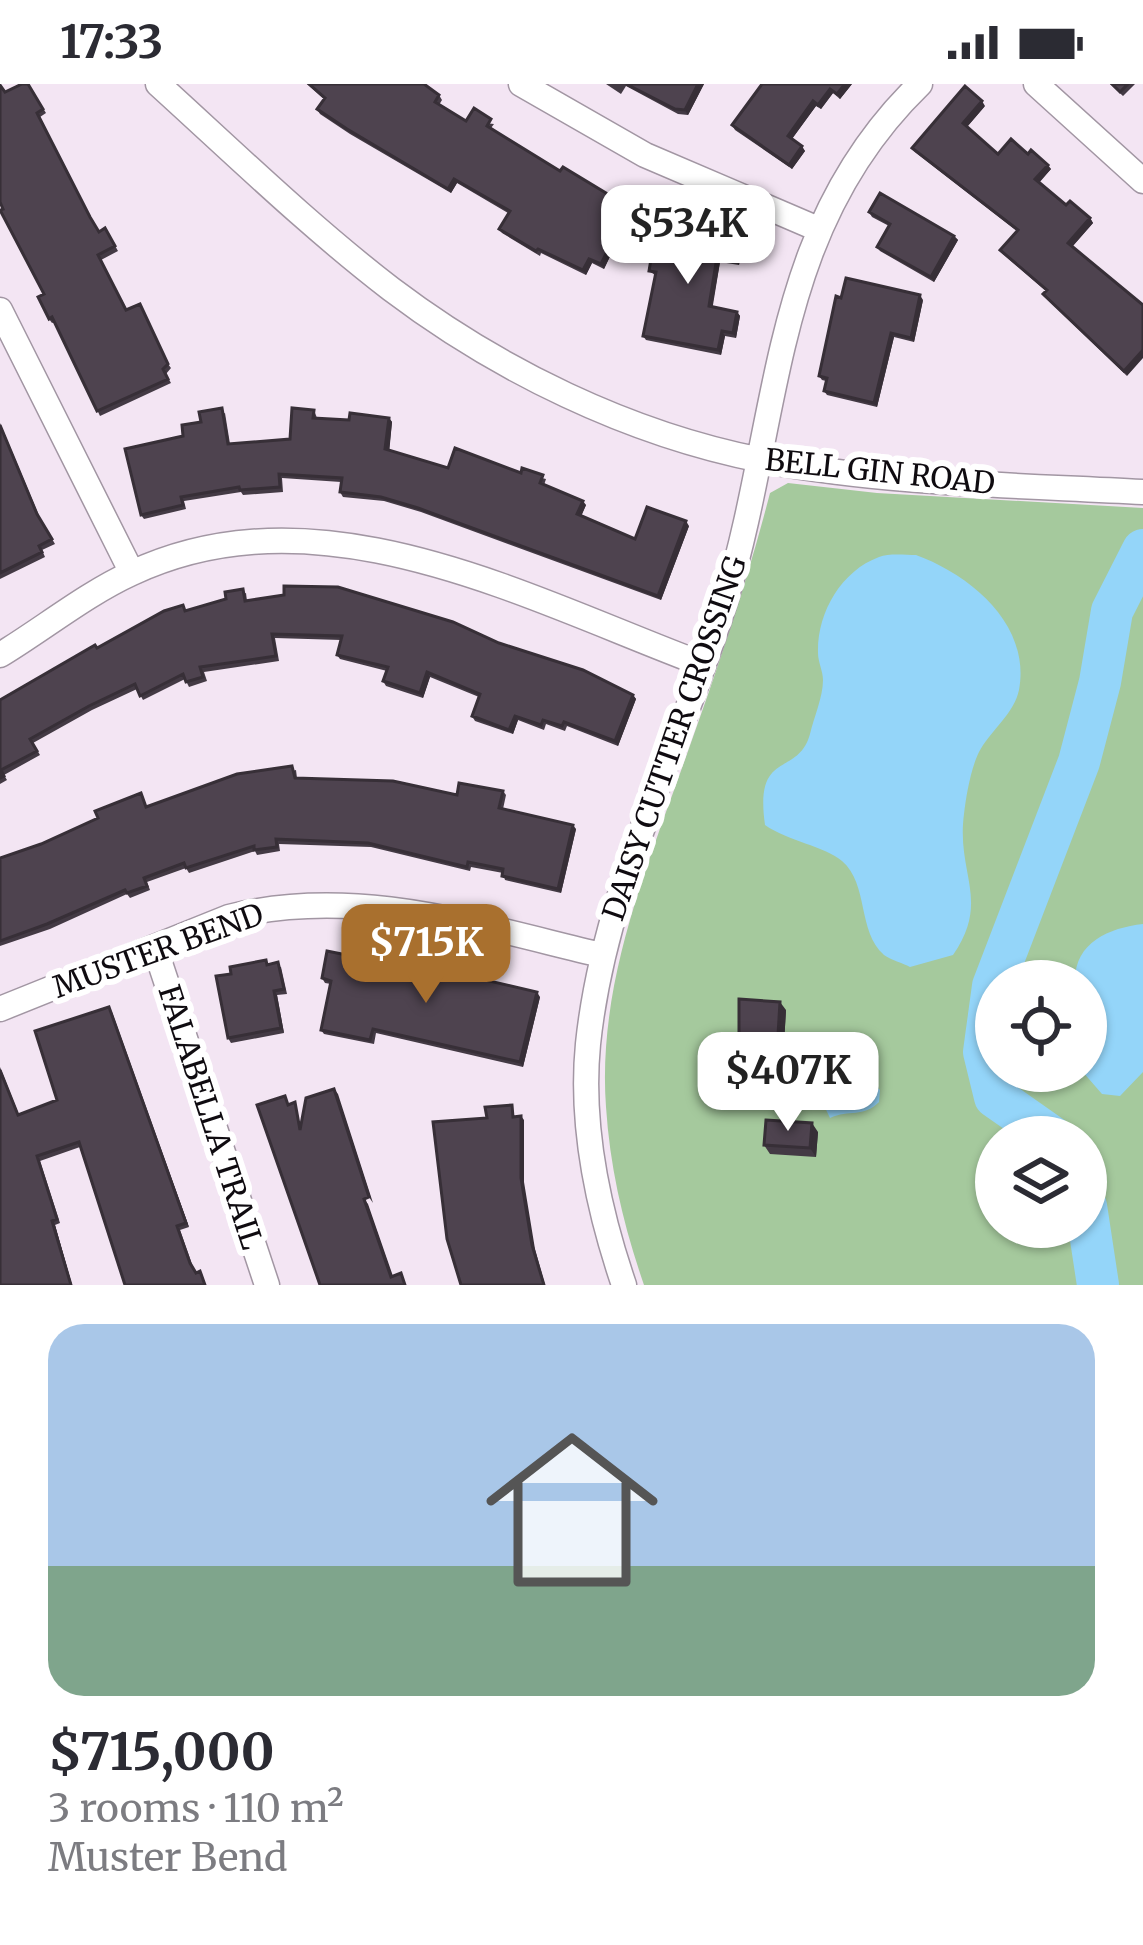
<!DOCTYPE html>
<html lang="en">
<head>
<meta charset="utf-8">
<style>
  body { margin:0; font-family:Merriweather,serif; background:#f7f7f7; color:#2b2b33; height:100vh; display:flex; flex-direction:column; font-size:45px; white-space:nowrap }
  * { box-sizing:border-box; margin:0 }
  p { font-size:39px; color:#7c7c81 }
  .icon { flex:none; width:66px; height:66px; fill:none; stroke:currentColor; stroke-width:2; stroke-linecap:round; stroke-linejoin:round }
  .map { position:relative; height:1201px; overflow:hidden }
  .sheet { display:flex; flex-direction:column; background:#fff; flex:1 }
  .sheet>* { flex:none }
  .controls { position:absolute; left:975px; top:876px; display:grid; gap:24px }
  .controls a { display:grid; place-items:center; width:132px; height:132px; border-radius:50%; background:#fff; box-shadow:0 3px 9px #0004; font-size:60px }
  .price { position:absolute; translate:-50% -102px; padding:0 27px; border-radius:24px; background:#fff; color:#222; font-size:39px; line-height:78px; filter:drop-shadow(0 3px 6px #0008) }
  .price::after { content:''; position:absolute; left:50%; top:72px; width:36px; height:27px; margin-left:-18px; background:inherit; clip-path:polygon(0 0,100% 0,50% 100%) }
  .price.active { background:#a9702e; color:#fff }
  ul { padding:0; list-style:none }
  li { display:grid; align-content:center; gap:24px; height:636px; padding:0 48px }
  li+li { border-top:3px solid #e1e1e2 }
  li span { display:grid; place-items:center; height:372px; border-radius:36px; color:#555 }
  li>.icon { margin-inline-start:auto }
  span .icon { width:216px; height:216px; fill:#fffc; stroke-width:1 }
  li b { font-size:51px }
  .status { display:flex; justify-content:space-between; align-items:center; height:84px; padding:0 60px; background:#fff; direction:ltr }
  .status svg { height:33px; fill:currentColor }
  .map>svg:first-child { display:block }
  .green { fill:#a5c99d; fill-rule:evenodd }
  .water { fill:#94d5f9 }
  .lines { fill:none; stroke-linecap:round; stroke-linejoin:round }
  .river { stroke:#94d5f9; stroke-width:42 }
  .street-casing { stroke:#a296a3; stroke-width:27 }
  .street { stroke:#fff; stroke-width:24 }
  .wall { fill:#433a44 }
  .shaded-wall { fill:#372f37 }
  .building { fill:#4e434f; stroke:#372f37; stroke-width:3 }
  .labels { text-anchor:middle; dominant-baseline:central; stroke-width:12; stroke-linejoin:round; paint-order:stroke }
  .street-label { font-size:30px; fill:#0f0b10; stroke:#fff }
</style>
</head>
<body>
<div class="status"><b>17:33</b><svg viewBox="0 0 49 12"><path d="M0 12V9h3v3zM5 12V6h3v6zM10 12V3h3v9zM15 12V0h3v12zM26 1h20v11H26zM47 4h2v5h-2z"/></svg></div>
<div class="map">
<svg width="1143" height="1201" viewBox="0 0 1143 1201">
  <rect width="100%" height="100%" fill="#f3e5f3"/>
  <path class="green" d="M788 399 877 409 1143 424V1201H644C624 1143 610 1085 606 1023 597 900 647 783 687 670 718 583 747 498 770 409ZM996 897H1086V987H996ZM996 1053H1086V1143H996Z"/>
  <path class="water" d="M916 471C971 491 1031 541 1019 606 1014 630 990 647 979 668 971 684 966 712 964 730 956 790 991 816 953 871L910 883C903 879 891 876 884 871 857 847 869 800 842 777 824 762 788 757 765 741 754 664 798 694 810 650 814 633 823 613 823 596 823 587 818 578 818 569 817 529 841 487 879 473 889 469 905 471 916 471Z
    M1143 840V988L1120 1012 1102 1010 1082 987H1086V897H1075C1075 858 1109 844 1143 840Z
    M841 949 853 955 857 985 880 1006 879 1018C863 1034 849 1025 830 1034L816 1005 831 986 827 956Z"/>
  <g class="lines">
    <path class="river" d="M1052 1053 995 1013 984 968 993 902 1079 678 1100 598 1112 527 1143 466
      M1086 1122 1098 1201"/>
    <defs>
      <path id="street" d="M158 0C234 69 309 142 391 205 498 286 629 350 761 376 887 400 1015 401 1143 408
        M521 0 645 71 818 145
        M1036 0 1143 97
        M0 226 132 489
        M0 571C43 545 86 510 132 489 320 401 526 514 702 580
        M155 864 267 1201
        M0 925 229 833C355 801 478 842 601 871
        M624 1201C598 1125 580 1041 588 960 604 805 679 666 725 518 782 333 769 146 920 0"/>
    </defs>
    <use href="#street" class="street-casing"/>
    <use href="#street" class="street"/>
  </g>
  <path class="wall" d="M28 0 46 29 40 33 93 138 99 148 105 144 118 167 101 176 127 226 171 284 166 290 171 299 100 332 55 238 52 239 49 235 44 210 3 125 5 8Z
    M307 0H424L439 11 442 16 439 21 466 37 494 40 491 44 560 87 611 112 635 120 604 185 592 179 586 191 541 169 540 172 502 149 499 145 508 129 457 99 451 109 350 50 320 30 317 25 324 15Z
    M606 0H704L688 31 678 30 626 2 621 10Z
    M852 0 840 15 833 9 821 25 816 22 792 55 805 67 792 85 735 46 732 41Z
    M1110 0H1135L1123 12Z
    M985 22 967 43 998 70H1028L1051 85 1039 98 1066 121 1090 134 1093 139 1072 163 1127 292 1046 214 1043 210 1046 207 1003 170 1000 166 1017 147 915 68 912 64Z
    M869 128 954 152 958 156 934 198 880 167 877 163 889 142 872 133Z
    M743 159 739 181 720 178 712 223 737 228 740 232 736 254 725 252 721 271 646 256 643 252 655 191 649 187Z
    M923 216 914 258 894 253 877 323 827 311 824 307 826 297 822 296 819 292Z
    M314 326 317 334 349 336 389 334 392 338 389 366 448 384 521 389 546 395 544 401 586 421 581 432 635 455 689 442 661 516 421 428 384 417 343 413 340 408 341 398 282 394 283 408 243 411 241 408 184 417 186 425 144 435 141 431 183 352 201 338 225 329 230 360 290 355Z
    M0 339 40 434 55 460 42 466 45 473 0 495Z
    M246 509 247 517 499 559 633 611 636 615 618 662 567 642 565 647 546 640 544 646 518 636 513 650 475 637 472 632 479 613 430 593 423 614 386 602 383 597 387 587 340 575 337 571 341 556 275 554 279 577 204 588 207 597 189 603 185 595 143 616 137 605 92 626 33 659 40 671 4 691 7 696 0 700V616L97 564 186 527Z
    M296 686 297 694 457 711 503 707 506 711 503 725 576 745 561 809 505 796 503 789 471 783 470 787 371 763 279 760 280 767 257 771 255 767 189 789 186 784 147 798 150 806 130 814 127 810 50 845 0 862V774L41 760 98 734 141 709 147 723Z
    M269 880 281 883 287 910 277 911 284 949 231 959 228 954Z
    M322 894 540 913 523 983 376 949 374 960 324 950 321 946 331 900 325 899Z
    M109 923 189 1143 180 1146 193 1183 196 1189 200 1187 206 1201H125L80 1063 40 1077 60 1139 55 1141 72 1201H0V983L19 1031 57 1016Z
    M786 926 780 1026 745 1025 739 1016Z
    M818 1048 816 1073 770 1070 764 1061Z"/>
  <path class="shaded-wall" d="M698 0H704L688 31 685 26Z
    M845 0H852L840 15 837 10Z
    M830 5 833 9 821 25 818 21Z
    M813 17 816 22 791 56 788 52Z
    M982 17 985 22 966 44 963 39Z
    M802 62 805 67 792 85 789 81Z
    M1048 81 1051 85 1039 99 1035 95Z
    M454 95 457 99 451 109 448 105Z
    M632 116 635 120 604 185 601 180Z
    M1090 134 1093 139 1071 164 1068 159Z
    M954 152 958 156 934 198 931 193Z
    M740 154 743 159 739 181 736 177Z
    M717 173 720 178 712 227 709 222Z
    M589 175 592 179 586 191 583 186Z
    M920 211 923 216 914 258 911 254Z
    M737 228 740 232 736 254 733 249Z
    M722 247 725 252 721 271 718 266Z
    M891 249 894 253 877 323 874 319Z
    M1143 266V274L1127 292 1124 287Z
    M389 334 392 338 389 370 385 365Z
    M583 417 586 421 580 435 577 430Z
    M686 437 689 442 661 516 658 512Z
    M427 588 430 593 423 614 420 609Z
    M633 611 636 615 618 662 615 657Z
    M515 632 518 636 513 650 509 646Z
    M573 741 576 745 561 809 558 805Z
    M274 907 277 911 284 949 281 944Z
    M537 908 540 913 523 983 520 978Z
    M780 918 786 926 780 1026 774 1018Z
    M109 923 112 928 189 1143 186 1139Z
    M334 1005 338 1010 373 1119 369 1113Z
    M521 1032 524 1036V1098L535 1165 545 1201H544L532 1161 521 1094Z
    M812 1039 818 1048 816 1073 810 1064Z
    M364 1115 368 1120 395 1198 391 1193Z
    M52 1137 55 1141 72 1201H71Z"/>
  <path class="building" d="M22 0H28L43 25 37 29 90 133 99 148 105 144 115 162 98 171 126 226 140 220 168 280 163 285 168 295 97 327 52 233 49 235 38 213 44 210 0 126 3 125 0 118V1L5 8Z
    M309 0H424L439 11 435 18 466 37 474 24 491 35 487 42 560 87 563 83 611 112 613 107 632 116 601 180 589 175 583 186 538 165 536 167 499 145 510 127 454 95 448 105 347 45 317 25 325 14Z
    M626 0H698L685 26 675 25Z
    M762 0H845L837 10 830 5 818 21 813 17 788 52 802 62 789 81 732 41Z
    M1112 0H1128L1120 8Z
    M965 2 982 17 963 39 998 70 1011 55 1028 70 1031 66 1048 81 1035 95 1066 121 1070 117 1090 134 1068 159 1143 221V266L1124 287 1043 210 1047 206 1000 166 1018 146 912 64Z
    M880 109 954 152 931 193 877 163 890 140 869 128Z
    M657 140 740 154 736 177 717 173 709 222 737 228 733 249 722 247 718 266 643 252 656 188 649 187Z
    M846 194 920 211 911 254 891 249 874 319 824 307 827 294 819 292 836 212 841 214Z
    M222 324 228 360 290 355 292 324 314 326 313 334 349 336 350 329 389 334 385 365 448 384 455 364 521 389 522 384 543 391 540 399 583 417 577 430 635 455 647 423 686 437 658 512 418 424 381 413 340 408 342 394 279 390 280 403 240 406 239 403 181 413 183 421 141 431 125 365 183 352 182 341 201 338 199 328Z
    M0 341 37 430 52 455 39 462 42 468 0 489Z
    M284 502 338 503 453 538 499 559 583 586 633 611 615 657 564 638 562 642 543 636 541 641 515 632 509 646 472 632 480 610 427 588 420 609 383 597 388 583 337 571 342 552 272 550 276 572 200 583 203 593 186 598 183 590 140 612 135 600 89 622 30 655 37 667 1 686 4 692 0 694V616L95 561 97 564 164 527 183 521 185 527 226 515 225 508 243 505 245 517 284 511Z
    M292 682 295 694 393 697 457 711 459 699 503 707 499 724 573 741 558 805 502 792 503 785 468 778 467 783 368 759 276 755 277 763 254 766V762L186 784 184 779 144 794 147 802 127 809 125 806 47 840 0 857V774L41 760 98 734 95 727 141 709 146 723 237 690Z
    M327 867 401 882 403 877 537 908 520 978 373 945 370 956 321 946 331 897 322 894Z
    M266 876 267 881 278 878 284 905 274 907 281 944 228 954 216 892 231 890 230 883Z
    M739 915 780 918 774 1018 739 1016Z
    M109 923 186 1139 177 1142 190 1179 196 1189 200 1187 205 1201H125L79 1058 37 1072 57 1135 52 1137 71 1201H0V986L18 1031 57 1016 35 947Z
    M334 1005 369 1113 364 1115 391 1193 401 1189 405 1201H320L257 1021 285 1012 288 1021 295 1018 300 1046 306 1014Z
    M512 1021 513 1033 521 1032V1094L532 1161 544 1201H461L447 1155 433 1038 487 1034 485 1023Z
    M766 1036 812 1039 810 1064 764 1061Z"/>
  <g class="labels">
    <g class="street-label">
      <text transform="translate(880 387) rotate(6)">BELL GIN ROAD</text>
      <text transform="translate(674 654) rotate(-71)">DAISY CUTTER CROSSING</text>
      <text transform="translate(158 866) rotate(-20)">MUSTER BEND</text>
      <text transform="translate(211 1033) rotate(72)">FALABELLA TRAIL</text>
    </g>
  </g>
</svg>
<div class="controls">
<a><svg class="icon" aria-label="locate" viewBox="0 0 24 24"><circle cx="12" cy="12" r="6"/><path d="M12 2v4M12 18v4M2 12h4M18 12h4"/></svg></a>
<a><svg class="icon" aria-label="layers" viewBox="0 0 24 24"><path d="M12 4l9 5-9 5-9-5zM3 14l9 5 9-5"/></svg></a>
</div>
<b class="price" style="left:688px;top:203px">$534K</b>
<b class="price active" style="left:426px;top:922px">$715K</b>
<b class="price" style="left:788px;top:1050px">$407K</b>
</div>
<section class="sheet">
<ul>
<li><span style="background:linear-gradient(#a9c7e8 65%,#7fa58c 0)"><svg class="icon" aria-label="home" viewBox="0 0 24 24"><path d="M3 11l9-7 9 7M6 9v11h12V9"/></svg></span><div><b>$715,000</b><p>3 rooms · 110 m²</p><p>Muster Bend</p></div></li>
</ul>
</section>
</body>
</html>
